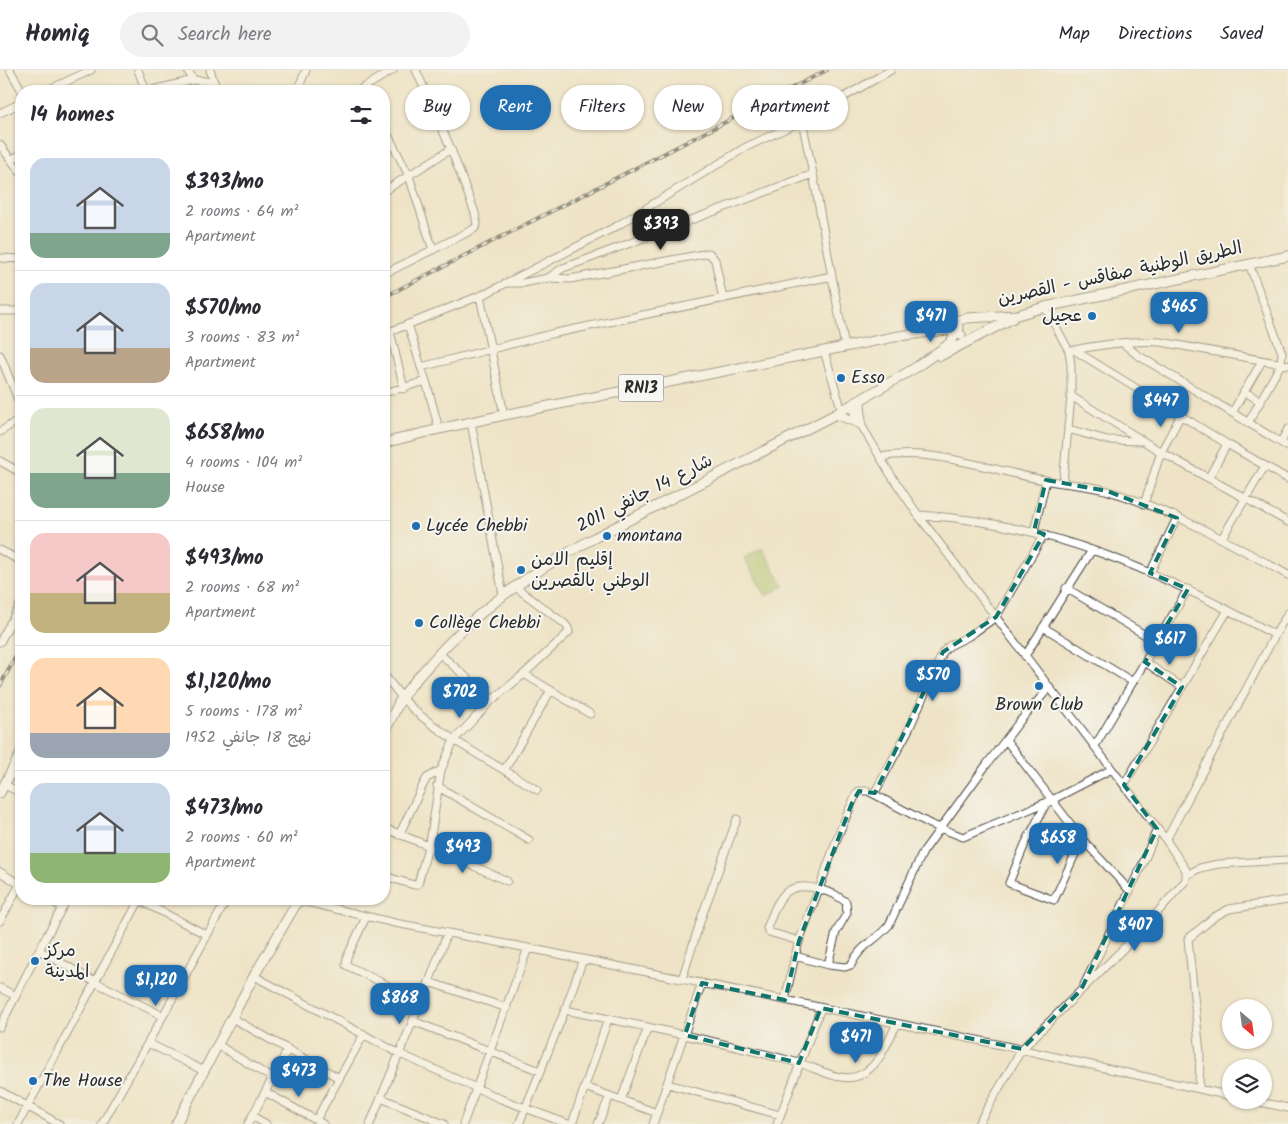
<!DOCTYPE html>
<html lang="en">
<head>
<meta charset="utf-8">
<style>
  body { margin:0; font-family:Kalam,"Playpen Sans Arabic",sans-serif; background:#f2f2f3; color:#2b2b33; height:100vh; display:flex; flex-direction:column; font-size:19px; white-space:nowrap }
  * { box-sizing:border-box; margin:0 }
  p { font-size:16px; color:#7c7c81 }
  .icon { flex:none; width:28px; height:28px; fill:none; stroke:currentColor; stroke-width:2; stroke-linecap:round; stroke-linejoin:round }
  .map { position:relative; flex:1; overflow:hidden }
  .drawer { position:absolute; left:15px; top:15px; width:375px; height:820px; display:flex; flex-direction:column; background:#fff; border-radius:20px; box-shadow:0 1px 4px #0004 }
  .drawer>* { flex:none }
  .guide { position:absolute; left:405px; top:15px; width:475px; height:45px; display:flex; gap:10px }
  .needle { width:32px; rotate:151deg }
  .controls { position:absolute; left:1222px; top:929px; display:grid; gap:10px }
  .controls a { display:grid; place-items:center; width:50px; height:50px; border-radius:50%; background:#fff; box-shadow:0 1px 4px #0004; font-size:25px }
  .price { position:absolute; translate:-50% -42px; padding:0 11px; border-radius:10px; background:#1f6fb2; color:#fff; font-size:16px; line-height:32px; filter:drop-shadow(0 1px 2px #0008) }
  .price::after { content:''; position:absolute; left:50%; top:30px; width:15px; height:11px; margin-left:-8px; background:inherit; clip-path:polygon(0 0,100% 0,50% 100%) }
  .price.active { background:#222; color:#fff }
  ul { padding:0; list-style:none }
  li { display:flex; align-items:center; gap:15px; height:125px; padding:0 15px }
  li+li { border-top:1px solid #e1e1e2 }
  li span { display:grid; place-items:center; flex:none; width:140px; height:100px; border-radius:15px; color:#555 }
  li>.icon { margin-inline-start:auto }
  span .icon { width:60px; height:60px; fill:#fffc; stroke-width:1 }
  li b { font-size:21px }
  h2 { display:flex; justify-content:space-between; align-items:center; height:60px; padding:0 15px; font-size:21px }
  .chip { padding:0 18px; border-radius:22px; background:#fff; box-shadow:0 1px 4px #0004; font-size:18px; line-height:45px }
  .chip.active { background:#1f6fb2; color:#fff }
  header { display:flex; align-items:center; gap:30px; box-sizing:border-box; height:70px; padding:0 25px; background:#fff; border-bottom:1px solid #e1e1e2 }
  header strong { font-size:24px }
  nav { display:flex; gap:28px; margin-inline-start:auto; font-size:18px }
  .search { width:350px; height:45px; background:#f2f2f3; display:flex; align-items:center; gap:12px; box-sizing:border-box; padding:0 18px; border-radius:28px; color:#7c7c81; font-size:19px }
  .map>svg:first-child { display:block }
  .green { fill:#a3c26a; stroke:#67764a }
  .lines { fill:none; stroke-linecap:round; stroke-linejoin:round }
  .minor-casing { stroke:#484742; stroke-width:9 }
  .major-casing { stroke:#484742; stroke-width:11 }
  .minor { stroke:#fff; stroke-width:7 }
  .major { stroke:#fff; stroke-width:9 }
  .rail-casing { stroke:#2b2b2b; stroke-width:4 }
  .rail { stroke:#f6f6f2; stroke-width:2; stroke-dasharray:5.5; stroke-linecap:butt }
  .marked { fill:none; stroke:#0f766e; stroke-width:4; stroke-dasharray:10 6; stroke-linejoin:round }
  .poi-dot { fill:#1f6fb2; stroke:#f6f6f2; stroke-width:2 }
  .labels { text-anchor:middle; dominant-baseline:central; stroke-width:4; stroke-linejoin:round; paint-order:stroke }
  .shield { fill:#f6f6f2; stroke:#686867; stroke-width:1 }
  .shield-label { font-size:16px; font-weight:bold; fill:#2b2b2b }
  .street-label { font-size:18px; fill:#2b2b2b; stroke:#f6f6f2 }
  .poi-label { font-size:18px; fill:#2b2b2b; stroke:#f6f6f2; text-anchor:start }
</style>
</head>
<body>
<header>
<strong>Homiq</strong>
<div class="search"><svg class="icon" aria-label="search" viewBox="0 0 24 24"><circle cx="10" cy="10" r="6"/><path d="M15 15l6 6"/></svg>Search here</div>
<nav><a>Map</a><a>Directions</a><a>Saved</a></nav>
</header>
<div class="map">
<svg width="1288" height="1054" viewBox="0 0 1288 1054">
  <rect width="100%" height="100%" fill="#f6f6f2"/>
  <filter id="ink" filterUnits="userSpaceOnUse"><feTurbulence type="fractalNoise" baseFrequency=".02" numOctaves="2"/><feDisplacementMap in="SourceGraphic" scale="10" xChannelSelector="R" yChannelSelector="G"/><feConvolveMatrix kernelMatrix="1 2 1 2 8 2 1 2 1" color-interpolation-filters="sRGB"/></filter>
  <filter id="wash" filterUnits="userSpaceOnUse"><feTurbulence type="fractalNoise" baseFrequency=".0096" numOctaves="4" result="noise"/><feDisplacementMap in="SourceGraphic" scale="20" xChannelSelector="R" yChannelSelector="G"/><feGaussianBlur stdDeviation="1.12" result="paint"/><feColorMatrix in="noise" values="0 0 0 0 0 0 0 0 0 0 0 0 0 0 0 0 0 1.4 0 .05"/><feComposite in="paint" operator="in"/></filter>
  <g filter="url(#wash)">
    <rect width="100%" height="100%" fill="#eee3c6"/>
    <path class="green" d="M762 478 784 516 766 526 744 488Z"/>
  </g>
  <g filter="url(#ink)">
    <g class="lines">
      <defs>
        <path id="minor" d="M10 0 22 21
          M138 0 146 21
          M187 0 194 10 214 12
          M210 0 217 21
          M46 21 91 0
          M148 21 194 10
          M297 21 306 0
          M358 21 393 0
          M0 43 21 33
          M802 51 813 104 845 277
          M384 57 409 106 433 180
          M0 75 21 103
          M11 90 21 84
          M384 121 451 79 416 0
          M0 188 21 189
          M384 204 474 159 477 155 475 143 451 79
          M549 208 570 209 709 183 715 190 723 229
          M509 213H523L548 208 563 198 580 192 813 104
          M480 226 504 345
          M1045 237 1069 281 1071 295V326L1063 412
          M0 241H21
          M408 254 421 297
          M390 261 404 319
          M384 264 487 223 617 156 746 77 802 51 891 0
          M1123 273 1136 284 1288 377
          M1074 280 1227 374 1288 409
          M824 281 842 341
          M1069 281C1099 275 1130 270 1161 272L1288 295
          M0 285 21 337
          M1244 321 1261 332
          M384 323 426 311
          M1071 326 1161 382 1288 452
          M850 336 889 402 918 445 1166 770 1186 800V810L1140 862 1022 979 978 1054
          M1232 343 1262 291
          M471 352 503 525
          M1248 353 1281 294 1282 283 1249 194
          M439 359 426 311 421 297 551 264 832 206
          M1068 359 1107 370 1143 371
          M0 362 21 348
          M1281 372 1288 359
          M880 387C923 379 965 392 1008 402 1020 405 1032 408 1045 410 1065 414 1085 415 1105 420 1170 439 1229 472 1288 505
          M0 391 21 403
          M1209 407 1227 374
          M1144 434 1161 382 1181 345
          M918 445C1051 452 1160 502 1275 565L1288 543
          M1034 461 1046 410
          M1222 468 1265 396
          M0 480 21 491
          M1150 503 1177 448
          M1066 518 1157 572
          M1043 557 1133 612
          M0 572 21 533
          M439 583 492 630
          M1025 586 1092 480
          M1145 592 1182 617
          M524 604 590 644
          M384 605C394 617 402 629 414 640 451 672 496 694 537 720
          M1006 670 1082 769 1130 821
          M1095 676 1188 519
          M505 699 551 620
          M5 715 21 723
          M1124 715 1228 540
          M437 716 529 770
          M874 724 909 659 943 582 949 576 969 566 996 547 1044 464
          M1047 732 1025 774 1009 813 1054 830 1082 769
          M384 758 429 776 507 811
          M399 765 424 713 427 708 441 700
          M1166 770 1275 565
          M0 802 21 815
          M1187 805 1200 798 1218 794 1288 790
          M384 806 414 815 418 814 431 766 441 700 454 670 492 630 524 604 569 562 568 558 565 554 514 516
          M47 829 62 837
          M137 829 207 865
          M298 830 395 853 528 878 785 930 1015 978 1231 1026
          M366 847 347 887 346 895 421 932
          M0 851 20 814
          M799 871 769 862 767 858C778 831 783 809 819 819L839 763 856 724 859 721H868L930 754 963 767 1052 730 1112 699
          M39 880 95 912 163 946
          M828 895 845 897 851 895C861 874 875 872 889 855L923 782 987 694 1020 651 1049 618
          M254 906 400 984 501 1029 568 1054
          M682 909 703 843 737 749
          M429 912 507 938
          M1084 915 1145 789 1157 759
          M0 918 16 926
          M785 930 795 886 828 895 836 862 847 843 846 832 834 824 819 819 799 871 795 886
          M565 940C643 956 722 972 799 993 817 998 842 1014 860 1005 880 996 887 972 897 954
          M232 948 339 1008
          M413 951 540 1001
          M0 957 39 880 67 829
          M148 973 204 1001
          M218 975 272 1008
          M668 1014 780 1045
          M585 1017 657 1043
          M1199 1019 1200 983 1188 869 1214 847 1229 839 1288 830
          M0 1021 59 1054
          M265 1022 323 1054
          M381 1028 444 1054
          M621 1030 648 957
          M1250 1030 1288 1038
          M252 1046 266 1054
          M316 1050 364 964
          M18 1054 140 829
          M102 1054 163 946 227 829
          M248 1054 288 979
          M370 1054 429 912 447 864
          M463 1054 528 878
          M519 1054 565 940 583 889
          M572 1054 608 949
          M598 1054 610 1026
          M653 1054 702 913
          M777 1054 821 938"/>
        <path id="major" d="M931 256 967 248 1017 245 1045 237 1288 186
          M940 286 1013 248
          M836 344 861 354 860 330
          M384 373 439 359 504 345 899 266 947 260 961 265
          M384 663C390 652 395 640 401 629 409 617 419 606 428 596 474 541 532 502 594 468L836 344 915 298 945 277 951 272 959 258
          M0 723 21 683
          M176 1054 254 906 299 829"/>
      </defs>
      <use href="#minor" class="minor-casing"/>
      <use href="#major" class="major-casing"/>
      <use href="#minor" class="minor"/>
      <use href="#major" class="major"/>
      <defs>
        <path id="rail" d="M384 227 827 0
          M0 616 21 577"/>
      </defs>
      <use href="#rail" class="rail-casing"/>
      <use href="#rail" class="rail"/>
    </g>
  </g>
  <path d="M0 0H1288V1054H0ZM1046 410 1107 421 1177 448 1150 503 1188 519 1145 592 1182 617 1124 715 1157 759 1081 920 1022 979 821 938 799 993 685 965 702 913 785 930 799 871 852 733 859 721 875 723 943 582 996 547 1044 464 1034 461Z" fill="#eee3c6" fill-opacity=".55" fill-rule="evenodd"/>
  <path class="marked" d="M1046 410 1107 421 1177 448 1150 503 1188 519 1145 592 1182 617 1124 715 1157 759 1081 920 1022 979 821 938 799 993 685 965 702 913 785 930 799 871 852 733 859 721 875 723 943 582 996 547 1044 464 1034 461Z"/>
  <g class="poi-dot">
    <circle cx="1092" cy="246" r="5"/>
    <circle cx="841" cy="308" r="5"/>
    <circle cx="416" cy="456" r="5"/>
    <circle cx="607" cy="466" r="5"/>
    <circle cx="521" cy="500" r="5"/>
    <circle cx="419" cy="553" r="5"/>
    <circle cx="1039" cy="616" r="5"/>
    <circle cx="35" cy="891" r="5"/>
    <circle cx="33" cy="1011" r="5"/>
  </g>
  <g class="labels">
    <rect class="shield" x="618.5" y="304.5" width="45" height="27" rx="4"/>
    <g class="shield-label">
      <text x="641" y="318">RN13</text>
    </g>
    <g class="street-label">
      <text transform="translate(1120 204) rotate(-12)">الطريق الوطنية صفاقس - القصرين</text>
      <text transform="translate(645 424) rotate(-27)">شارع 14 جانفي 2011</text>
    </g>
    <g class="poi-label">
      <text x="1082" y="246" text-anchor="end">عجيل</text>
      <text x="851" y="308">Esso</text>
      <text x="426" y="456">Lycée Chebbi</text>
      <text x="617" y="466">montana</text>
      <text x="531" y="490">إقليم الامن<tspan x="531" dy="21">الوطني بالقصرين</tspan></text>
      <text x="429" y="553">Collège Chebbi</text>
      <text x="1039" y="635" text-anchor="middle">Brown Club</text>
      <text x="45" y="881">مركز<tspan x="45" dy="21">المدينة</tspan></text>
      <text x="43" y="1011">The House</text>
    </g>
  </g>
</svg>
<div class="controls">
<a><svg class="needle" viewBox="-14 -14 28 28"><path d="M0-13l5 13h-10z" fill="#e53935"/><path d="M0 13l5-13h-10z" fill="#7c7c81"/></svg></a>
<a><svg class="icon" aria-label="layers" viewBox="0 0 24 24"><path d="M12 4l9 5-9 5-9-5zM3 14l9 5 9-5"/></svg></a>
</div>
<b class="price active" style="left:661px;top:181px">$393</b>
<b class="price" style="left:1179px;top:264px">$465</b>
<b class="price" style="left:931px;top:273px">$471</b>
<b class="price" style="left:1161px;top:358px">$447</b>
<b class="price" style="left:1170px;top:596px">$617</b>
<b class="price" style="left:933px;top:632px">$570</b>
<b class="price" style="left:460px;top:649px">$702</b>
<b class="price" style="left:1058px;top:795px">$658</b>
<b class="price" style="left:463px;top:804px">$493</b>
<b class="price" style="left:1135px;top:882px">$407</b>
<b class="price" style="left:156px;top:937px">$1,120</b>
<b class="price" style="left:400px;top:955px">$868</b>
<b class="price" style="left:856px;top:994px">$471</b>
<b class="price" style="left:299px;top:1028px">$473</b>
<div class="guide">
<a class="chip">Buy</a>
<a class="chip active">Rent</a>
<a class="chip">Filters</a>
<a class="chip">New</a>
<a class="chip">Apartment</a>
</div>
<section class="drawer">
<h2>14 homes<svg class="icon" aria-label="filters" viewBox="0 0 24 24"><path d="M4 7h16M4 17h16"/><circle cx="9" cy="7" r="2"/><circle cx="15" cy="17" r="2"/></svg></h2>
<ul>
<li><span style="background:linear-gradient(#c9d6e8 75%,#7fa58c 0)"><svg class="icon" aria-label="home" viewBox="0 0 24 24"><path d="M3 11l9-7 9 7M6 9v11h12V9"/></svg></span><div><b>$393/mo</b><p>2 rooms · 64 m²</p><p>Apartment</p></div></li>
<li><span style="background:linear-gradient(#c9d6e8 65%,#b9a48a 0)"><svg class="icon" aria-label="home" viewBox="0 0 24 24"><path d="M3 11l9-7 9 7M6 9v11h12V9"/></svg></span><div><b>$570/mo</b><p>3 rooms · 83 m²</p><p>Apartment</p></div></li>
<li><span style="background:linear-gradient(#dfe7d0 65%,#7fa58c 0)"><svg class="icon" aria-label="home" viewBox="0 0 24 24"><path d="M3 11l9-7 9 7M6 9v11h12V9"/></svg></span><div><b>$658/mo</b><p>4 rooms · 104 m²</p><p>House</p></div></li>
<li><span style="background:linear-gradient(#f6c9c9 60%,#c2b280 0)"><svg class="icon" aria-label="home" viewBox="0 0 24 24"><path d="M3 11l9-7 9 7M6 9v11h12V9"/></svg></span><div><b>$493/mo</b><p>2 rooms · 68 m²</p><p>Apartment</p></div></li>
<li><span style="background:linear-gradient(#ffd9b3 75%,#9aa5b1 0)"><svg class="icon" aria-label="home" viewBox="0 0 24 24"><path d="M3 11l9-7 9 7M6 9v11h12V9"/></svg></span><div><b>$1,120/mo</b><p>5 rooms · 178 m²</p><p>نهج 18 جانفي 1952</p></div></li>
<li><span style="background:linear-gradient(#c9d6e8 70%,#8fb573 0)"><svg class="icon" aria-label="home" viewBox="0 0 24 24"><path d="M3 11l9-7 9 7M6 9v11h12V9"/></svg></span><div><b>$473/mo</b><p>2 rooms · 60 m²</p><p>Apartment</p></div></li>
</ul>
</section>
</div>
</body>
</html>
